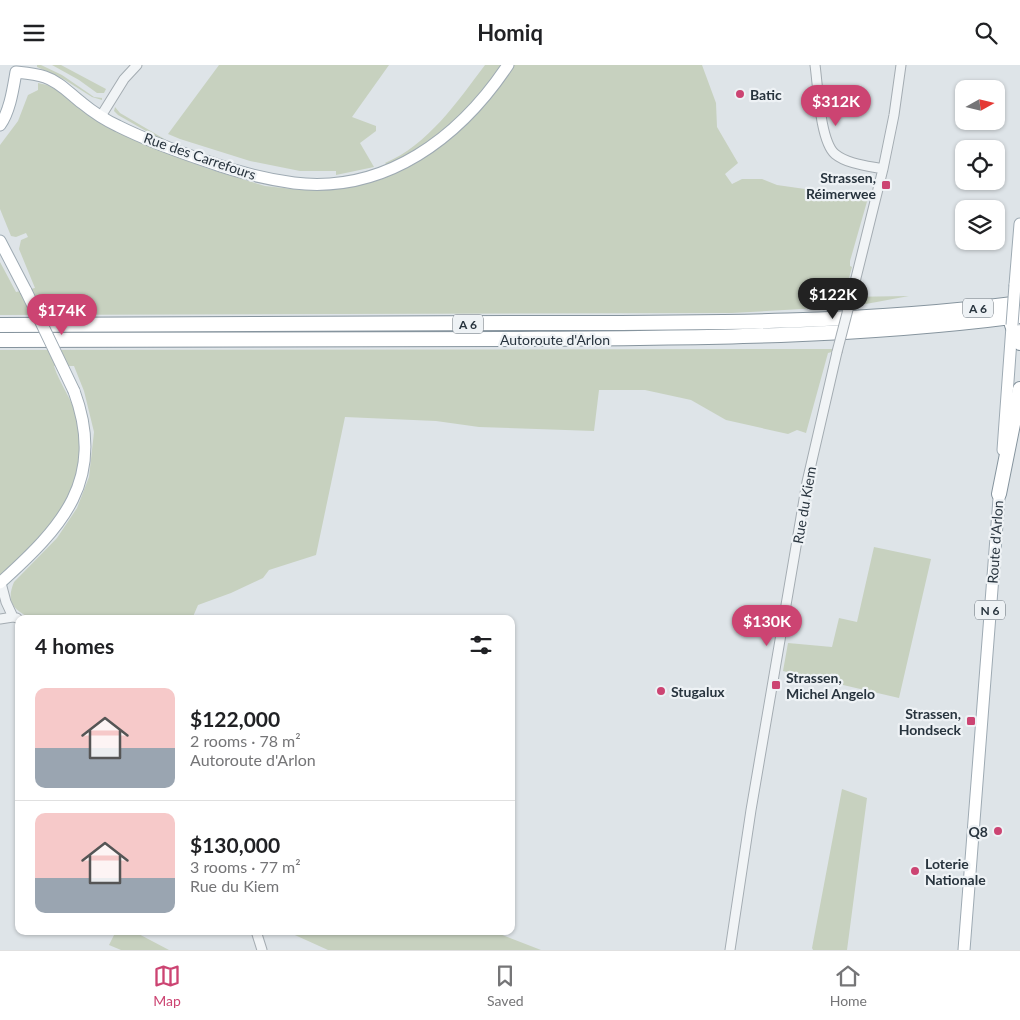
<!DOCTYPE html>
<html lang="en">
<head>
<meta charset="utf-8">
<style>
  body { margin:0; font-family:Lato,sans-serif; background:#f6f6f6; color:#202124; height:100vh; display:flex; flex-direction:column; font-size:19px; white-space:nowrap }
  * { box-sizing:border-box; margin:0 }
  p { font-size:16px; color:#757577 }
  .icon { flex:none; width:28px; height:28px; fill:none; stroke:currentColor; stroke-width:2; stroke-linecap:round; stroke-linejoin:round }
  .map { position:relative; flex:1; overflow:hidden }
  .details { position:absolute; left:15px; top:550px; width:500px; height:320px; display:flex; flex-direction:column; background:#fff; border-radius:10px; box-shadow:0 1px 4px #0004 }
  .details>* { flex:none }
  .needle { width:32px; rotate:82deg }
  .controls { position:absolute; left:955px; top:15px; display:grid; gap:10px }
  .controls a { display:grid; place-items:center; width:50px; height:50px; border-radius:10px; background:#fff; box-shadow:0 1px 4px #0004; font-size:25px }
  .price { position:absolute; translate:-50% -42px; padding:0 11px; border-radius:18px; background:#cc4472; color:#fff; font-size:16px; line-height:32px; filter:drop-shadow(0 1px 2px #0008) }
  .price::after { content:''; position:absolute; left:50%; top:30px; width:15px; height:11px; margin-left:-8px; background:inherit; clip-path:polygon(0 0,100% 0,50% 100%) }
  .price.current { background:#222; color:#fff }
  ul { padding:0; list-style:none }
  li { display:flex; align-items:center; gap:15px; height:125px; padding:0 20px }
  li+li { border-top:1px solid #e0e0e0 }
  li span { display:grid; place-items:center; flex:none; width:140px; height:100px; border-radius:10px; color:#555 }
  li>.icon { margin-inline-start:auto }
  span .icon { width:60px; height:60px; fill:#fffc; stroke-width:1 }
  li b { font-size:21px }
  h2 { display:flex; justify-content:space-between; align-items:center; height:60px; padding:0 20px; font-size:21px }
  header { display:flex; justify-content:space-between; align-items:center; height:65px; padding:0 20px; background:#fff; font-size:22px; font-weight:700 }
  .dock { display:flex; justify-content:space-around; align-items:center; height:70px; border-top:1px solid #e0e0e0; background:#fff; font-size:14px; color:#757577 }
  .dock a { display:grid; justify-items:center; gap:2px }
  .dock .current { color:#cc4472 }
  .map>svg:first-child { display:block }
  .green { fill:#c7d1bf }
  .lines { fill:none; stroke-linecap:round; stroke-linejoin:round }
  .minor-casing { stroke:#a4acb2; stroke-width:11 }
  .major-casing { stroke:#9eaab3; stroke-width:13 }
  .highway-casing { stroke:#86949e; stroke-width:16 }
  .minor { stroke:#f1f4f6; stroke-width:9 }
  .major { stroke:#fff; stroke-width:11 }
  .highway { stroke:#fff; stroke-width:14 }
  .minor-bridge-casing { stroke:#a4acb2; stroke-width:11; stroke-linecap:butt }
  .major-bridge-casing { stroke:#9eaab3; stroke-width:13; stroke-linecap:butt }
  .minor-bridge { stroke:#f1f4f6; stroke-width:9 }
  .major-bridge { stroke:#fff; stroke-width:11 }
  .poi-dot { fill:#cc4472; stroke:#eef2f5; stroke-width:2 }
  .labels { text-anchor:middle; dominant-baseline:central; stroke-width:4.5; stroke-linejoin:round; paint-order:stroke }
  .shield { fill:#eef2f5; stroke:#636d75; stroke-width:1 }
  .shield-label { font-size:12px; font-weight:bold; fill:#28343e }
  .poi-label { font-size:14px; font-weight:bold; fill:#28343e; stroke:#eef2f5; text-anchor:start }
  .street-label { font-size:14px; fill:#28343e; stroke:#eef2f5 }
</style>
</head>
<body>
<header><svg class="icon" aria-label="menu" viewBox="0 0 24 24"><path d="M4 6h16M4 12h16M4 18h16"/></svg>Homiq<svg class="icon" aria-label="search" viewBox="0 0 24 24"><circle cx="10" cy="10" r="6"/><path d="M15 15l6 6"/></svg></header>
<div class="map">
<svg width="1020" height="885" viewBox="0 0 1020 885">
  <rect width="100%" height="100%" fill="#dee4e8"/>
  <path class="green" d="M37 0H41L62 10 94 32 102 33V35L92 32 65 15 37 2Z
    M52 0H61L106 24 104 28H97L79 15Z
    M219 0H389L352 52 376 61V66L360 78 374 102 336 110V106H300L250 96 180 74 168 69Z
    M485 0H501C479 33 452 63 418 85 408 91 397 95 387 100L385 98C428 80 457 37 485 0Z
    M514 0H702L716 38 717 62 738 98 725 109 732 119 742 114H762L777 120 868 133 850 196V201L852 202 844 232 909 231 855 241 732 248 0 250V197L16 227 35 223 19 184 21 175 28 172 26 168 16 172 11 171 0 144V80L18 56 28 30 38 25V18L47 20 55 24 82 44 139 77 206 103 265 121 302 125 330 124 363 118 412 100 453 72 496 26Z
    M115 42 120 48 166 75 167 78 118 50 114 46Z
    M843 284 828 288 806 368 797 365 788 369 726 355 691 335 645 325H599L594 366 479 362 436 356 345 352 316 490 269 505 263 513 231 528 198 540 192 554H32C15 545 5 539 14 517L57 473 77 443 89 412 94 367 84 326 74 301H54C59 318 74 337 77 354 79 360 78 367 79 373 84 435 42 472 0 511V285Z
    M874 482 931 494 899 633 783 606 788 578 832 582 839 553 857 557Z
    M842 724 867 733 847 885H813L812 883Z
    M116 866H133L169 885H121L109 880Z
    M286 866H492L541 885H328Z"/>
  <g class="lines">
    <defs>
      <path id="minor" d="M815 0C818 21 820 76 835 89 847 99 869 101 883 104
        M101 51 124 14 137 0
        M852 229 883 104 894 50 901 0
        M1 518 6 537 13 552
        M0 554 13 552 17 553
        M256 866 262 885
        M730 885 751 745 807 417 837 287"/>
      <path id="major" d="M0 60C10 46 13 24 16 7 25 8 36 9 45 12 60 17 70 29 82 38 93 47 105 55 118 61 146 75 176 86 206 96 234 106 264 114 294 118 386 129 460 72 508 0
        M0 176 26 226
        M1015 220 1020 159
        M1003 385 1012 261
        M0 518C62 462 107 415 74 326
        M964 885 1000 421"/>
      <path id="highway" d="M0 260C178 260 356 259 533 258 696 258 858 259 1020 238
        M1012 260 1020 278
        M0 275C173 275 345 274 518 274 686 273 854 273 1020 251
        M999 429 1020 324"/>
    </defs>
    <use href="#minor" class="minor-casing"/>
    <use href="#major" class="major-casing"/>
    <use href="#highway" class="highway-casing"/>
    <use href="#minor" class="minor"/>
    <use href="#major" class="major"/>
    <use href="#highway" class="highway"/>
    <defs>
      <path id="minor-bridge" d="M837 287 852 229"/>
      <path id="major-bridge" d="M26 226 74 326
        M1012 260 1015 220"/>
    </defs>
    <use href="#minor-bridge" class="minor-bridge-casing"/>
    <use href="#major-bridge" class="major-bridge-casing"/>
    <use href="#minor-bridge" class="minor-bridge"/>
    <use href="#major-bridge" class="major-bridge"/>
  </g>
  <g class="poi-dot">
    <circle cx="740" cy="29" r="5"/>
    <rect x="881" y="115" width="10" height="10" rx="2.5"/>
    <rect x="771" y="615" width="10" height="10" rx="2.5"/>
    <circle cx="661" cy="626" r="5"/>
    <rect x="966" y="651" width="10" height="10" rx="2.5"/>
    <circle cx="998" cy="766" r="5"/>
    <circle cx="915" cy="806" r="5"/>
  </g>
  <g class="labels">
    <g class="shield">
      <rect x="963" y="233.5" width="30" height="19" rx="4"/>
      <rect x="453" y="249.5" width="30" height="19" rx="4"/>
      <rect x="975" y="535.5" width="30" height="19" rx="4"/>
    </g>
    <g class="shield-label">
      <text x="978" y="243">A 6</text>
      <text x="468" y="259">A 6</text>
      <text x="990" y="545">N 6</text>
    </g>
    <g class="poi-label">
      <text x="750" y="29">Batic</text>
      <text x="876" y="112" text-anchor="end">Strassen,<tspan x="876" dy="16">Réimerwee</tspan></text>
      <text x="786" y="612">Strassen,<tspan x="786" dy="16">Michel Angelo</tspan></text>
      <text x="671" y="626">Stugalux</text>
      <text x="961" y="648" text-anchor="end">Strassen,<tspan x="961" dy="16">Hondseck</tspan></text>
      <text x="988" y="766" text-anchor="end">Q8</text>
      <text x="925" y="798">Loterie<tspan x="925" dy="16">Nationale</tspan></text>
    </g>
    <g class="street-label">
      <text transform="translate(200 91) rotate(19)">Rue des Carrefours</text>
      <text x="555" y="274">Autoroute d'Arlon</text>
      <text transform="translate(804 440) rotate(-80)">Rue du Kiem</text>
      <text transform="translate(995 477) rotate(-86)">Route d'Arlon</text>
    </g>
  </g>
</svg>
<div class="controls">
<a><svg class="needle" viewBox="-14 -14 28 28"><path d="M0-13l5 13h-10z" fill="#e53935"/><path d="M0 13l5-13h-10z" fill="#757577"/></svg></a>
<a><svg class="icon" aria-label="locate" viewBox="0 0 24 24"><circle cx="12" cy="12" r="6"/><path d="M12 2v4M12 18v4M2 12h4M18 12h4"/></svg></a>
<a><svg class="icon" aria-label="layers" viewBox="0 0 24 24"><path d="M12 4l9 5-9 5-9-5zM3 14l9 5 9-5"/></svg></a>
</div>
<b class="price" style="left:836px;top:62px">$312K</b>
<b class="price current" style="left:833px;top:255px">$122K</b>
<b class="price" style="left:62px;top:271px">$174K</b>
<b class="price" style="left:767px;top:582px">$130K</b>
<section class="details">
<h2>4 homes<svg class="icon" aria-label="filters" viewBox="0 0 24 24"><path d="M4 7h16M4 17h16"/><circle cx="9" cy="7" r="2"/><circle cx="15" cy="17" r="2"/></svg></h2>
<ul>
<li><span style="background:linear-gradient(#f6c9c9 60%,#9aa5b1 0)"><svg class="icon" aria-label="home" viewBox="0 0 24 24"><path d="M3 11l9-7 9 7M6 9v11h12V9"/></svg></span><div><b>$122,000</b><p>2 rooms · 78 m²</p><p>Autoroute d'Arlon</p></div></li>
<li><span style="background:linear-gradient(#f6c9c9 65%,#9aa5b1 0)"><svg class="icon" aria-label="home" viewBox="0 0 24 24"><path d="M3 11l9-7 9 7M6 9v11h12V9"/></svg></span><div><b>$130,000</b><p>3 rooms · 77 m²</p><p>Rue du Kiem</p></div></li>
</ul>
</section>
</div>
<nav class="dock">
<a class="current"><svg class="icon" aria-label="map" viewBox="0 0 24 24"><path d="M3 6l6-2 6 2 6-2v14l-6 2-6-2-6 2zM9 4v14M15 6v14"/></svg>Map</a>
<a><svg class="icon" aria-label="saved" viewBox="0 0 24 24"><path d="M7 4h10v16l-5-4-5 4z"/></svg>Saved</a>
<a><svg class="icon" aria-label="home" viewBox="0 0 24 24"><path d="M3 11l9-7 9 7M6 9v11h12V9"/></svg>Home</a>
</nav>
</body>
</html>
